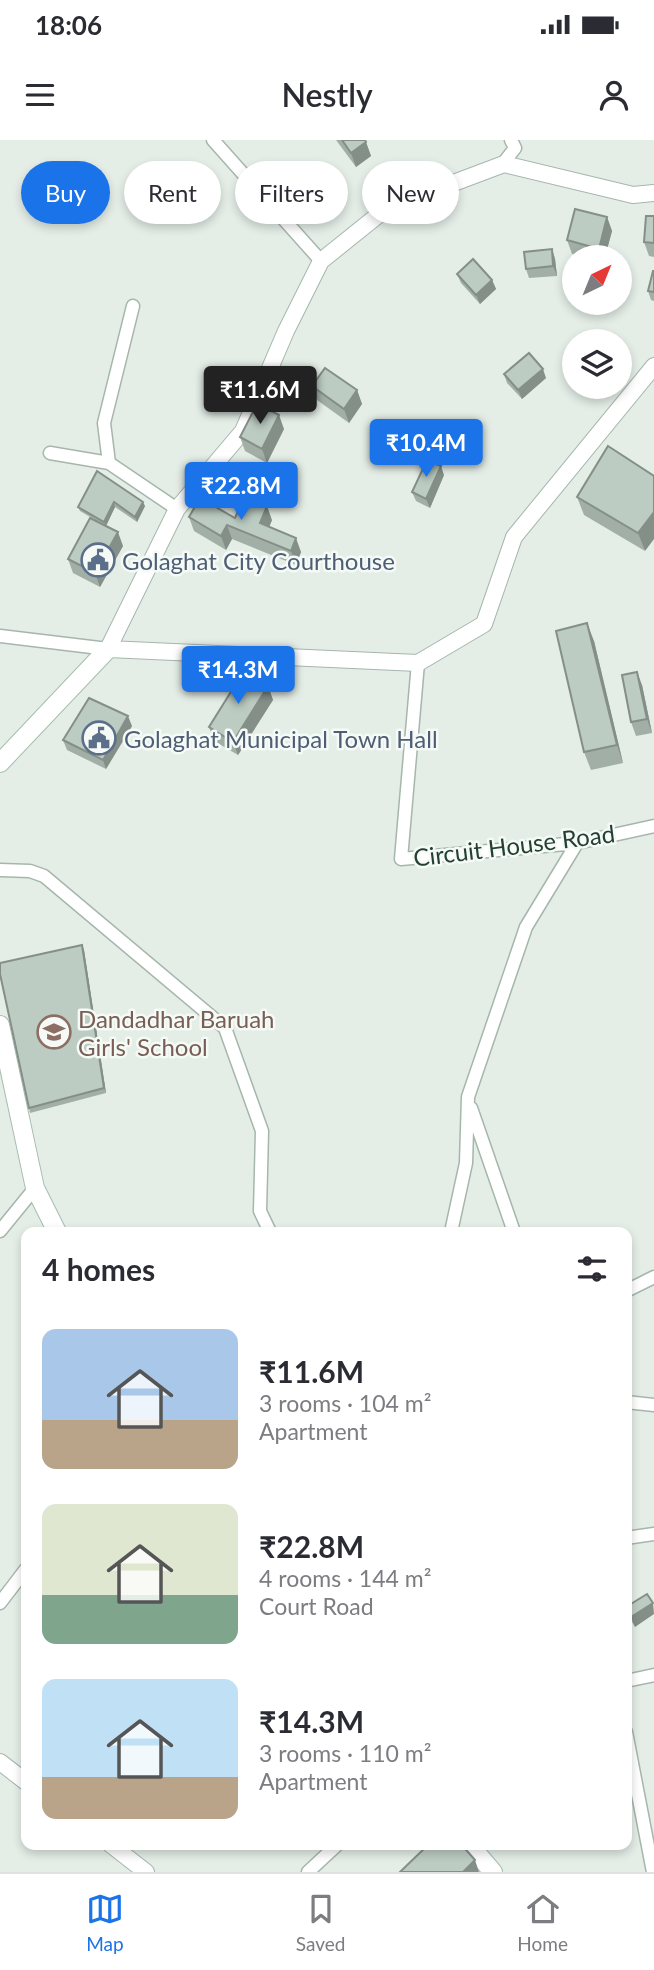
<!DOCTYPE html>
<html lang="en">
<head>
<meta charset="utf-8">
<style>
  body { margin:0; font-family:Lato,sans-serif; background:#f7f7f7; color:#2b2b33; height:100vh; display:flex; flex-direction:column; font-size:26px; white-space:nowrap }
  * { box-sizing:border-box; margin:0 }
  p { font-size:23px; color:#7c7c81 }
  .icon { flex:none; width:38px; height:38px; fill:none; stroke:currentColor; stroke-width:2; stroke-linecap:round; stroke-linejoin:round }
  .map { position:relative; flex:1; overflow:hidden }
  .sheet { position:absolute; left:21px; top:1087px; width:611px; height:623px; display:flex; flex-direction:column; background:#fff; border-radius:14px; box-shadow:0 4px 10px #0003 }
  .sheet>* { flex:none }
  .top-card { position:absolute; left:21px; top:21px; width:612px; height:63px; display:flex; gap:14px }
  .needle { width:46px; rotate:43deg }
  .fabs { position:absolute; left:562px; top:105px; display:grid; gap:14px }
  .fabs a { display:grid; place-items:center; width:70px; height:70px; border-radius:50%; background:#fff; box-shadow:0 4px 10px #0003; font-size:35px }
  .price { position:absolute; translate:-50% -60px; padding:0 16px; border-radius:7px; background:#1a73e8; color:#fff; font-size:23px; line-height:46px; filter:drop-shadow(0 2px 4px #0008) }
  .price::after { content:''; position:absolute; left:50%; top:42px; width:21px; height:16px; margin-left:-10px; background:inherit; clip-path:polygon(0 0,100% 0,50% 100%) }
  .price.active { background:#222; color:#fff }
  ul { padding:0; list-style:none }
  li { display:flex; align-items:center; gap:21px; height:175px; padding:0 21px }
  li span { display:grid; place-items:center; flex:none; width:196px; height:140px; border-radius:14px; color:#555 }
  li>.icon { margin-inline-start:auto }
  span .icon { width:84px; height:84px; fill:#fffc; stroke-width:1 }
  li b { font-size:30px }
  h2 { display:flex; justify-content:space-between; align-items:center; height:84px; padding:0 21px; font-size:30px }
  .pill { padding:0 24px; border-radius:32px; background:#fff; box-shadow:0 4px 10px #0003; font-size:24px; line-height:63px }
  .pill.active { background:#1a73e8; color:#fff }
  .status { display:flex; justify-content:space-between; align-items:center; height:49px; padding:0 35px; background:#fff; direction:ltr }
  .status svg { height:19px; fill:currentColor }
  header { display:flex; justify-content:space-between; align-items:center; height:91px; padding:0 21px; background:#fff; font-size:32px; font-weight:600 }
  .tab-bar { display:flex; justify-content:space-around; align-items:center; height:98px; border-top:2px solid #e1e1e2; background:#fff; font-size:19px; color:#7c7c81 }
  .tab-bar a { display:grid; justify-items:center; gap:4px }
  .tab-bar .active { color:#1a73e8 }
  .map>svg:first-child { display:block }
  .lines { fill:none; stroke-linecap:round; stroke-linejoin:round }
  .minor-casing { stroke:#a6b6ad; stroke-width:15 }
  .tertiary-casing { stroke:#a6b6ad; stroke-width:18 }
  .secondary-casing { stroke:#a5bdaf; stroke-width:20 }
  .minor { stroke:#fff; stroke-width:12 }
  .tertiary { stroke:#fff; stroke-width:16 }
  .secondary { stroke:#fff; stroke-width:18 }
  .wall { fill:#a2afa7 }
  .shaded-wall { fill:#848f88 }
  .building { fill:#bcccc2; stroke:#848f88; stroke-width:2 }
  .labels { text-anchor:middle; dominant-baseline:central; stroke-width:5; stroke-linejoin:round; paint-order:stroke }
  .service-label { font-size:24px; fill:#4e5e75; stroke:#f5faf6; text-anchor:start }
  .street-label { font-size:24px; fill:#234032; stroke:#f5faf6 }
  .education-label { font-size:24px; fill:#785e54; stroke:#f5faf6; text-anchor:start }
</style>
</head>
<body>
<div class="status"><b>18:06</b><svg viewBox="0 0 49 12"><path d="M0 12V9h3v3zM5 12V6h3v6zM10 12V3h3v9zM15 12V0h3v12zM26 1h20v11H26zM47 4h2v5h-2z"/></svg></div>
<header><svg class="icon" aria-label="menu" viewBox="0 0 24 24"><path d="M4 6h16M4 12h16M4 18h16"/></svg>Nestly<svg class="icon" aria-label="person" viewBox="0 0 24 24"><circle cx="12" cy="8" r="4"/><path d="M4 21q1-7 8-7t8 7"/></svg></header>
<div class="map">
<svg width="654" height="1732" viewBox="0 0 654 1732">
  <rect width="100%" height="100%" fill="#e4eee7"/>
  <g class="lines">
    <defs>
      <path id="minor" d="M213 0 321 121
        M502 25 515 8 511 0
        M133 166 104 283 109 323 177 369
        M50 313 109 323
        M0 496 108 509
        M418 523 401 719 577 703 654 686
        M0 730 30 731 44 736 225 888 262 991 260 1071 270 1092
        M471 968 514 1092
        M0 1091 35 1048
        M451 1092 466 1023 468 957 526 787 577 703
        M626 1151 654 1137
        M626 1262 654 1265
        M626 1398 654 1394
        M0 1463 26 1429
        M626 1541 654 1535
        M626 1592 653 1732
        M308 1732 338 1704"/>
      <path id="tertiary" d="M654 53 633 55 504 24 387 68 321 121 286 191 243 291 177 369 108 509 418 523 484 484 514 397 654 226
        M0 1622 26 1642
        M110 1704 146 1732"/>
      <path id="secondary" d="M0 623 108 509
        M0 885 35 1048 57 1092
        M469 1704 493 1732"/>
    </defs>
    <use href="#minor" class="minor-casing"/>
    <use href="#tertiary" class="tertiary-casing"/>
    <use href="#secondary" class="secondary-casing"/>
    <use href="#minor" class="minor"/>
    <use href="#tertiary" class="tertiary"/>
    <use href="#secondary" class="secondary"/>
  </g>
  <path class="wall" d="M336 0H365L371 16 356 27Z
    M654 76V117L649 116 644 102Z
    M607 77 612 91 605 117H584L572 114 567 100Z
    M552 109 555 119 557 136 529 138 526 129Z
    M654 131V161L651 160 648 151Z
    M457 134 492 140 496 149 480 164 461 143Z
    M504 234 546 238 522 259 507 243Z
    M312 246 357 250 362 264 349 283 317 260Z
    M284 289 267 323 245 311 240 297Z
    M608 306 645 411 584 375 577 357Z
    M97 331 145 366 137 382 115 367 106 386 123 406 100 447 73 433 68 419 102 384 80 371 78 367Z
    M444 335 430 368 416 361 412 352Z
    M189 377 272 380 269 387 301 412 296 425 232 399 226 410 194 391Z
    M594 501 623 623 591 630 584 612Z
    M642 545 652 593 636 596 631 582Z
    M268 546 273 560 238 615 214 601 209 587Z
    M132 586 106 629 67 610 63 600Z
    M84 810 106 953 30 973 29 968Z
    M653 1463 635 1487 629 1477 626 1471V1467Z"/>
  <path class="shaded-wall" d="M366 2 371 16 356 27 351 13Z
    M607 77 612 91 605 117H602L599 109Z
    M552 109 555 119 557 136 553 126Z
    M492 140 496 149 480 164 476 155Z
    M543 229 546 238 522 259 518 250Z
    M357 250 362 264 349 283 344 269Z
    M279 275 284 289 267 323 262 309Z
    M441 326 444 335 430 368 426 359Z
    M114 362 115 367 106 386 104 382Z
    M143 362 145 366 137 382 135 377Z
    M267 366 272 380 265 397 260 383Z
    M654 372V399L645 411 638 393Z
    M227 385 232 399 226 410 221 396Z
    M118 392 123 406 100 447 95 433Z
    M296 398 301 412 296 425 291 411Z
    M587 483 594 501 623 623 617 605Z
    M637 532 642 545 652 593 647 579Z
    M268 546 273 560 238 615 233 602Z
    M128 576 132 586 106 629 103 620Z
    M82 805 84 810 106 953 104 948Z
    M653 1463 654 1474 635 1487 631 1477Z
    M475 1720 479 1732H463Z"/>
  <path class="building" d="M342 0H365L366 2 351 13Z
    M575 69 607 77 599 109 567 100Z
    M646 76H654V103L644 102Z
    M552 109 553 126 526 129 524 112Z
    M473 119 492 140 476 155 457 134Z
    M653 131H654V152L648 151Z
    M529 213 543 229 518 250 504 234Z
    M325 228 357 250 344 269 312 246Z
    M257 264 279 275 262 309 240 297Z
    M608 306 654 336V372L638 393 577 357Z
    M427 320 441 326 426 359 412 352Z
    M97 331 143 362 135 377 114 362 104 382 78 367Z
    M244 357 267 366 260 383 296 398 291 411 227 385 221 396 189 377 200 358 235 378Z
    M90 378 118 392 95 433 68 419Z
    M587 483 617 605 584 612 556 491Z
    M244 531 268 546 233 602 209 587Z
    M637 532 647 579 631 582 622 535Z
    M89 558 128 576 103 620 63 600Z
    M82 805 104 948 29 968 0 834V823Z
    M647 1454 653 1463 631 1477 626 1470V1467Z
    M429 1704H461L475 1720 463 1732H400Z"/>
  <defs>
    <symbol id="civic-ring" viewBox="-11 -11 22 22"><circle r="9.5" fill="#f5faf6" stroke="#5c6f8a" stroke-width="1.5"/><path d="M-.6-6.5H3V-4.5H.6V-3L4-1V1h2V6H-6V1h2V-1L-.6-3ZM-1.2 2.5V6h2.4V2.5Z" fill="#5c6f8a"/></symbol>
    <symbol id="school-ring" viewBox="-11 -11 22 22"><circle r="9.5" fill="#f5faf6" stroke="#8d6e63" stroke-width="1.5"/><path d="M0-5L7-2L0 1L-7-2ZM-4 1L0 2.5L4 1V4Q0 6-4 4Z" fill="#8d6e63"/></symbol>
  </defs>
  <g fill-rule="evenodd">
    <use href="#civic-ring" x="79" y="401" width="38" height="38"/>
    <use href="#civic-ring" x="80" y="579" width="38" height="38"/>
    <use href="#school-ring" x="35" y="873" width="38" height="38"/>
  </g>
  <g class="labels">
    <g class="service-label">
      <text x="122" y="420">Golaghat City Courthouse</text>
      <text x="124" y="598">Golaghat Municipal Town Hall</text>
    </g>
    <g class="street-label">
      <text transform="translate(514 705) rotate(-7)">Circuit House Road</text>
    </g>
    <g class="education-label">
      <text x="78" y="878">Dandadhar Baruah<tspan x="78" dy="28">Girls' School</tspan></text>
    </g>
  </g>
</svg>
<div class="fabs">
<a><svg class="needle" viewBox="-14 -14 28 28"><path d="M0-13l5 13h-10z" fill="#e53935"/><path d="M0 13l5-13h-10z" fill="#7c7c81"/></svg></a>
<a><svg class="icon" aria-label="layers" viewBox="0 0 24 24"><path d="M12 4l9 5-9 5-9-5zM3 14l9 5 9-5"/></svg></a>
</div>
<b class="price active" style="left:260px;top:286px">₹11.6M</b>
<b class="price" style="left:426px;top:339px">₹10.4M</b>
<b class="price" style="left:241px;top:382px">₹22.8M</b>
<b class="price" style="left:238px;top:566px">₹14.3M</b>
<div class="top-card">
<a class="pill active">Buy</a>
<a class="pill">Rent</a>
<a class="pill">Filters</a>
<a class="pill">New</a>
</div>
<section class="sheet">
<h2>4 homes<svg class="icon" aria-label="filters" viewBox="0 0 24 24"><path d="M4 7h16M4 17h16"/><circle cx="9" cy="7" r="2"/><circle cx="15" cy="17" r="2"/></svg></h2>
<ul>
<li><span style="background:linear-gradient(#a9c7e8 65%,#b9a48a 0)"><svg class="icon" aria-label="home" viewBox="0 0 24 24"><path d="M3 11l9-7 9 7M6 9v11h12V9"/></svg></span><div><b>₹11.6M</b><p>3 rooms · 104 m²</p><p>Apartment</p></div></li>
<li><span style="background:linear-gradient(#dfe7d0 65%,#7fa58c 0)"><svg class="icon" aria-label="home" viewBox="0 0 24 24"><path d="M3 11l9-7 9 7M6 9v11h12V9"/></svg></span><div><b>₹22.8M</b><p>4 rooms · 144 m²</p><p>Court Road</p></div></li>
<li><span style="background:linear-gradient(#bfe0f5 70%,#b9a48a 0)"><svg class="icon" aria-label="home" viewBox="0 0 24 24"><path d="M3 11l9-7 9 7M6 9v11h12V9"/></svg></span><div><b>₹14.3M</b><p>3 rooms · 110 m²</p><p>Apartment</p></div></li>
</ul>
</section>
</div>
<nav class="tab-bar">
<a class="active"><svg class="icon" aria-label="map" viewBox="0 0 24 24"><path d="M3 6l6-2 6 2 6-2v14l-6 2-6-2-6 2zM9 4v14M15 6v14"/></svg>Map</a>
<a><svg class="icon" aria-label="saved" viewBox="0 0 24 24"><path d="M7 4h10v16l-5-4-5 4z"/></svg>Saved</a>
<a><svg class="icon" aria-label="home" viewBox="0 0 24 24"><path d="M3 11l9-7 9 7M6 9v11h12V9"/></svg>Home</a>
</nav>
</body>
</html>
